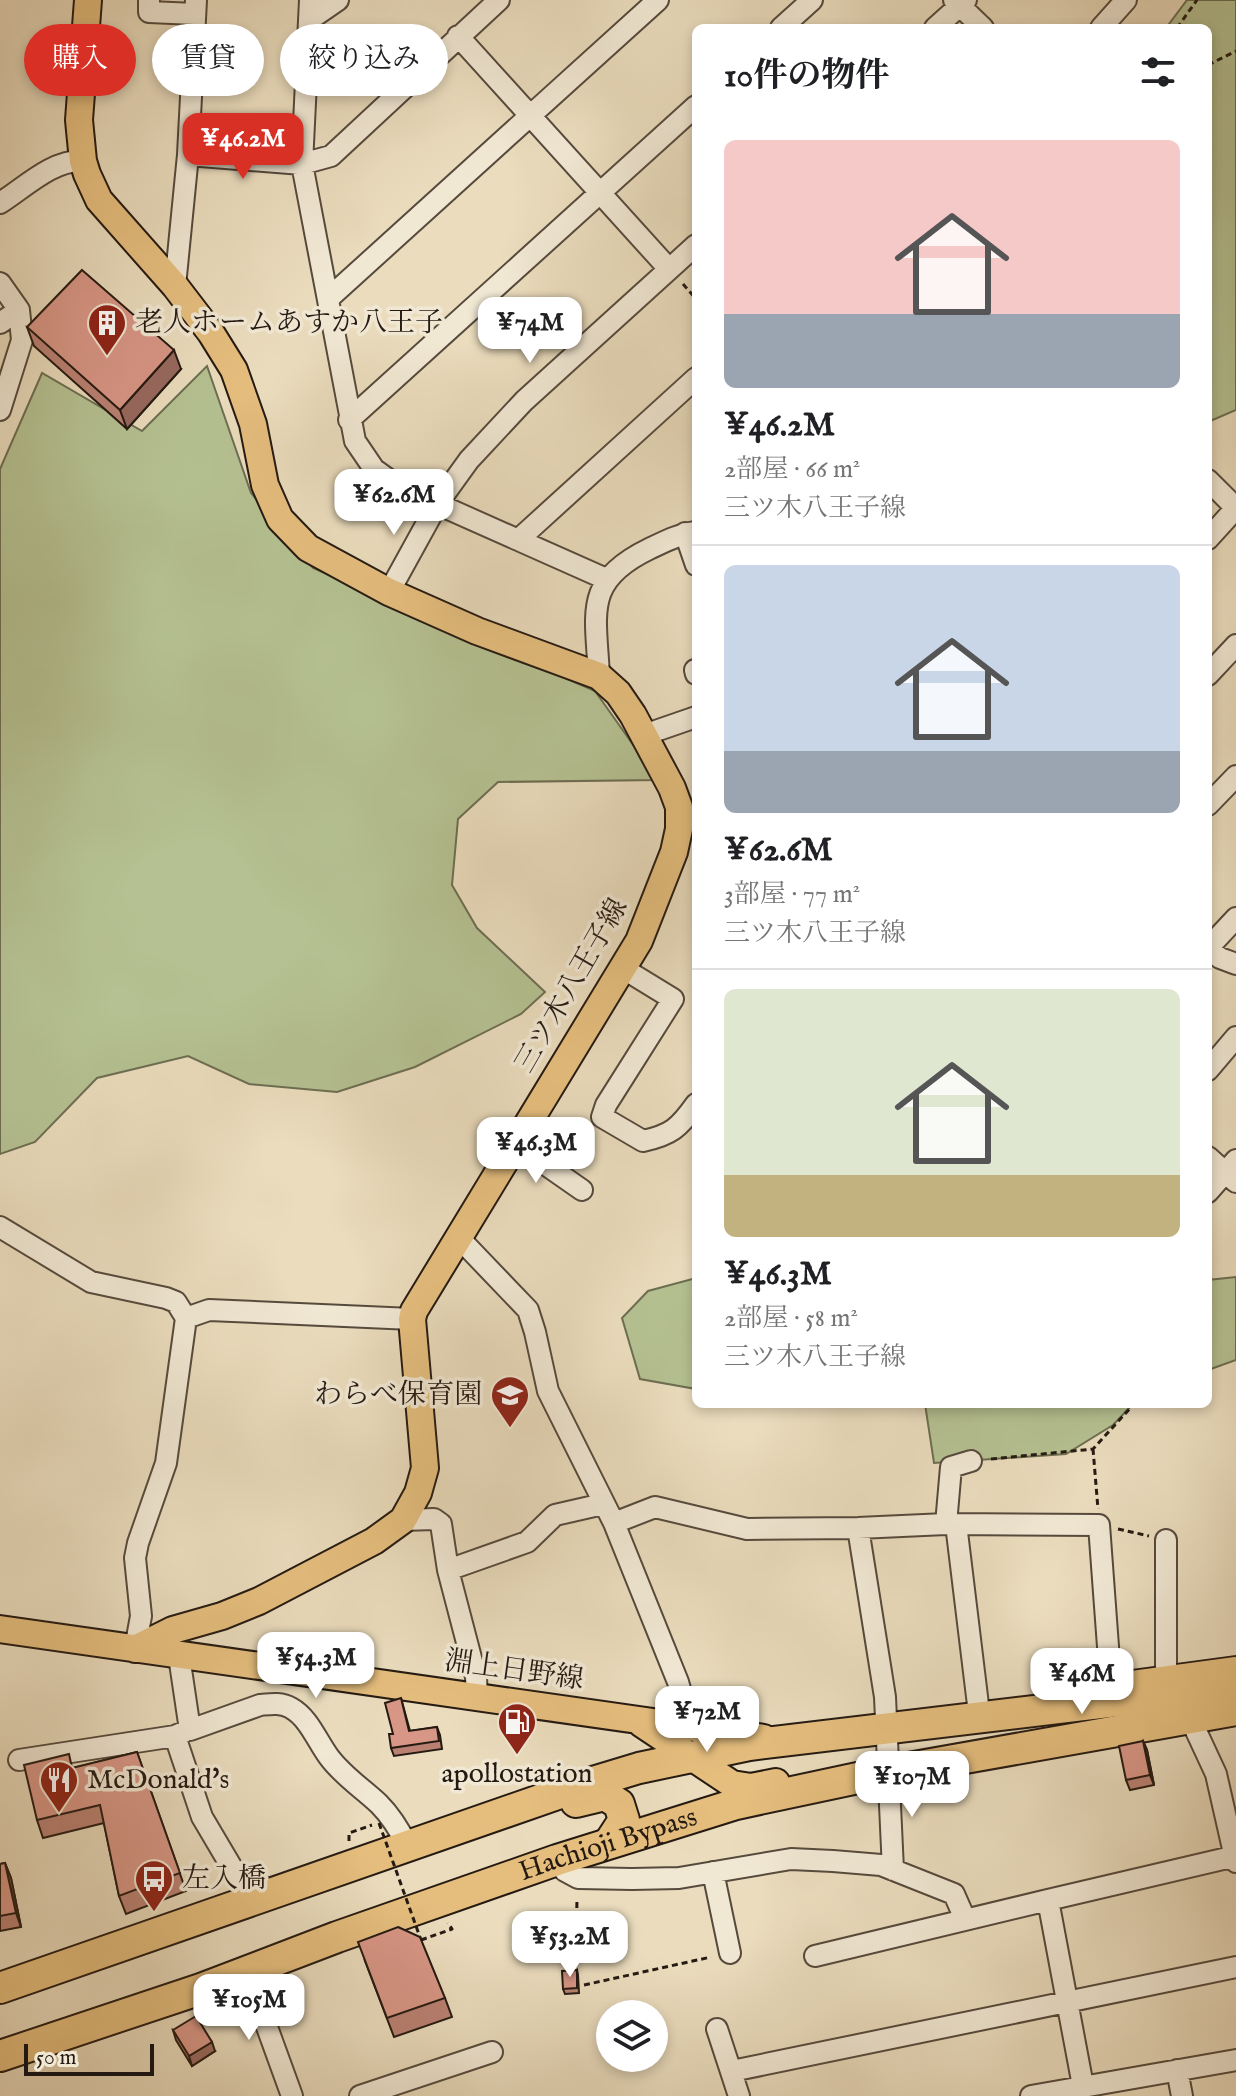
<!DOCTYPE html>
<html lang="ja">
<head>
<meta charset="utf-8">
<style>
  body { margin:0; font-family:"IM FELL English","Noto Serif JP",serif; background:#f6f6f6; color:#202124; height:100vh; display:flex; flex-direction:column; font-size:30px; white-space:nowrap }
  * { box-sizing:border-box; margin:0 }
  p { font-size:26px; color:#757577 }
  .icon { flex:none; width:44px; height:44px; fill:none; stroke:currentColor; stroke-width:2; stroke-linecap:round; stroke-linejoin:round }
  .map { position:relative; flex:1; overflow:hidden }
  .panel { position:absolute; left:692px; top:24px; width:520px; height:1384px; display:flex; flex-direction:column; background:#fff; border-radius:12px; box-shadow:0 4px 12px #0003 }
  .panel>* { flex:none }
  .top-card { position:absolute; left:24px; top:24px; width:548px; height:72px; display:flex; gap:16px }
  .controls { position:absolute; left:596px; top:2000px; display:grid; gap:16px }
  .controls a { display:grid; place-items:center; width:72px; height:72px; border-radius:50%; background:#fff; box-shadow:0 4px 12px #0003; font-size:40px }
  .scale { position:absolute; left:24px; bottom:20px; width:130px; box-sizing:border-box; padding-left:8px; border:4px solid #251a12; border-top:0; font-size:22px; line-height:28px; white-space:nowrap; color:#251a12; -webkit-text-stroke:6px #f1e8d4; paint-order:stroke }
  .price { position:absolute; translate:-50% -68px; padding:0 18px; border-radius:16px; background:#fff; color:#222; font-size:26px; line-height:52px; filter:drop-shadow(0 2px 4px #0008) }
  .price::after { content:''; position:absolute; left:50%; top:48px; width:24px; height:18px; margin-left:-12px; background:inherit; clip-path:polygon(0 0,100% 0,50% 100%) }
  .price.current { background:#d93025; color:#fff }
  ul { padding:0; list-style:none }
  li { display:grid; align-content:center; gap:16px; height:424px; padding:0 32px }
  li+li { border-top:2px solid #e0e0e0 }
  li span { display:grid; place-items:center; height:248px; border-radius:12px; color:#555 }
  li>.icon { margin-inline-start:auto }
  span .icon { width:144px; height:144px; fill:#fffc; stroke-width:1 }
  li b { font-size:34px }
  h2 { display:flex; justify-content:space-between; align-items:center; height:96px; padding:0 32px; font-size:34px }
  .pill { padding:0 28px; border-radius:36px; background:#fff; box-shadow:0 4px 12px #0003; font-size:28px; line-height:72px }
  .pill.current { background:#d93025; color:#fff }
  .map>svg:first-child { display:block }
  .green { fill:#b5c192; stroke:#6d6e52; stroke-width:2 }
  .lines { fill:none; stroke-linecap:round; stroke-linejoin:round }
  .minor-casing { stroke:#564a3d; stroke-width:24 }
  .major-casing { stroke:#251a12; stroke-width:30 }
  .highway-casing { stroke:#251a12; stroke-width:34 }
  .path { stroke:#251a12; stroke-width:3; stroke-dasharray:6 4; stroke-linecap:butt }
  .minor { stroke:#f1e8d4; stroke-width:20 }
  .major { stroke:#e5be7e; stroke-width:26 }
  .highway { stroke:#e5be7e; stroke-width:30 }
  .path-bridge { stroke:#251a12; stroke-width:3; stroke-dasharray:6 4; stroke-linecap:butt }
  .wall { fill:#ba8173; stroke:#251a12; stroke-width:2 }
  .shaded-wall { fill:#97695e; stroke:#251a12; stroke-width:2 }
  .building { fill:#d89686; stroke:#251a12; stroke-width:2 }
  .labels { text-anchor:middle; dominant-baseline:central; stroke-width:7; stroke-linejoin:round; paint-order:stroke }
  .poi-label { font-size:28px; fill:#251a12; stroke:#f1e8d4; text-anchor:start }
  .street-label { font-size:28px; fill:#251a12; stroke:#f1e8d4 }
</style>
</head>
<body>
<div class="map">
<svg width="1236" height="2096" viewBox="0 0 1236 2096">
  <rect width="100%" height="100%" fill="#eadcbd"/>
  <filter id="stains"><feTurbulence type="fractalNoise" baseFrequency=".0025" numOctaves="4"/><feColorMatrix values="0 0 0 0 .2 0 0 0 0 .09 0 0 0 0 .02 0 0 0 .5 -.17"/></filter>
  <radialGradient id="worn" r=".72"><stop offset=".6" stop-color="#630" stop-opacity="0"/><stop offset="1" stop-color="#630" stop-opacity=".3"/></radialGradient>
  <path class="green" d="M1187 0H1236V410L1208 422V28H1166Z
    M207 366 251 493 313 568 595 691 658 780 498 782 458 819 452 885 477 928 545 992 521 1014 415 1067 337 1092 249 1084 188 1056 97 1078 35 1142 0 1154V469L42 373 142 431Z
    M1236 1277V1360L1208 1370V1280Z
    M696 1278V1389L640 1379 622 1318 648 1291Z
    M925 1404H1133L1113 1425 1066 1454 934 1463Z"/>
  <g class="lines">
    <defs>
      <path id="minor" d="M149 0V12L195 14
        M310 0 302 164 355 441 374 469 399 487 606 579
        M954 0 983 28
        M309 20 338 0
        M781 28 812 0
        M935 28 966 0
        M1101 28 1126 0
        M458 36 669 269
        M188 155 302 164 331 156 499 0
        M0 203C24 188 53 159 83 161
        M0 283 19 310 22 340 0 410
        M175 286 188 155 196 0
        M329 298 658 0
        M0 323 19 310
        M349 420 696 106
        M1208 480 1236 508
        M685 533 696 565
        M1208 539 1236 508
        M518 540 696 378
        M389 592 438 503 469 460 524 401 696 245
        M695 670 696 674
        M1208 675 1236 645
        M599 676C596 613 583 581 649 549 664 542 679 534 696 532
        M644 735 696 717
        M1208 805 1236 776
        M1208 948 1236 918
        M1208 949 1220 958 1236 964
        M624 969 673 999 606 1105 602 1117 643 1141C671 1135 679 1128 696 1104
        M1208 1070 1236 1037
        M516 1144 582 1190
        M1208 1157 1236 1182
        M1208 1192 1236 1160
        M0 1227 91 1282 166 1298 176 1302 186 1318
        M460 1239 528 1310 535 1332 548 1391 614 1523 678 1682 691 1727
        M403 1520 434 1519 441 1524 448 1570 476 1677 477 1698
        M614 1523 655 1507 747 1529 858 1528 946 1524 951 1467 971 1461
        M946 1524 1099 1525 1111 1687
        M956 1524 979 1713
        M858 1528 885 1697 893 1870
        M448 1570 527 1542 555 1515 603 1504
        M135 1649 141 1616 135 1558 138 1543 166 1463 186 1318 209 1310 412 1319
        M179 1656 190 1730 260 1705C270 1704 281 1702 291 1708 309 1718 317 1741 329 1757 343 1776 362 1788 379 1804 391 1816 400 1831 407 1845
        M1166 1679V1540
        M1190 1718 1216 1774 1236 1862
        M175 1736 202 1817 251 1900
        M19 1760 175 1736 184 1732
        M557 1860 565 1871 578 1878 632 1879 679 1878 791 1859 833 1861 881 1865 954 1894 965 1919
        M713 1872 730 1953
        M815 1956 1048 1900
        M247 1972 292 2096
        M717 2029 739 2096
        M1177 2070 1182 2096
        M732 2071 1236 1967
        M1083 2086 1048 1900 1236 1856
        M360 2096 492 2052
        M1031 2096 1236 2060"/>
      <path id="major" d="M88 0 79 120 83 161 87 174 99 200 175 286 211 333 234 370 253 424 265 485 280 519 308 548 389 592 477 631 599 676 618 693 633 715 672 788 679 807V829L674 852 639 941 414 1311 412 1319 425 1468 418 1493 403 1520 374 1541 259 1601 222 1616 173 1630 135 1649
        M0 1629 764 1738
        M1073 1692 1236 1670
        M642 1724 732 1784 751 1787 776 1782"/>
      <g id="highway">
        <path d="M576 1802 605 1795 619 1804 624 1820 609 1843"/>
        <path d="M0 1988 586 1784 639 1768 749 1745 1236 1687"/>
        <path id="s1" d="M0 2056 201 1989 337 1937 557 1860 736 1804 886 1772 1236 1710"/>
      </g>
    </defs>
    <use href="#minor" class="minor-casing"/>
    <use href="#major" class="major-casing"/>
    <use href="#highway" class="highway-casing"/>
    <path class="path" d="M1177 28 1197 0
      M1208 65 1236 51
      M683 284 696 299
      M574 1161 592 1134
      M1093 1449 1098 1509
      M991 1459 1093 1449 1134 1404
      M1118 1529 1149 1536
      M349 1841V1833L372 1825
      M421 1940 452 1929 448 1923
      M576 1958 577 1898
      M584 1985 711 1957"/>
    <use href="#minor" class="minor"/>
    <use href="#major" class="major"/>
    <use href="#highway" class="highway"/>
    <path class="path-bridge" d="M379 1823 421 1940"/>
  </g>
  <path class="wall" d="M27 327 181 369 127 429 34 346Z
    M401 1698 410 1731 437 1727 440 1735 442 1749 394 1756 391 1748 393 1734Z
    M1143 1741 1147 1750 1154 1785 1130 1790 1126 1780Z
    M137 1752 186 1891 126 1914 119 1896 104 1823 43 1838 37 1820 74 1768Z
    M5 1863 11 1878 21 1927 0 1931V1864Z
    M365 1961 445 1998 452 2017 394 2037Z
    M577 1970 578 1975 579 1993 565 1994 563 1989Z
    M173 2030 215 2051 192 2066 176 2040Z"/>
  <path class="shaded-wall" d="M174 350 181 369 127 429 120 410Z
    M1143 1741 1147 1750 1154 1785 1150 1775Z
    M5 1863 11 1878 21 1927 16 1913Z
    M212 2042 215 2051 192 2066 189 2056Z"/>
  <path class="building" d="M82 270 174 350 120 410 27 327Z
    M401 1698 409 1731 437 1727 439 1741 391 1748 389 1734H393L385 1703Z
    M1143 1741 1150 1775 1126 1780 1119 1746Z
    M137 1752 180 1873 119 1896 100 1805 37 1820 24 1765 69 1754 72 1768Z
    M5 1863 16 1913 0 1916V1864Z
    M398 1927 420 1937 445 1998 387 2018 358 1942Z
    M577 1970V1988L563 1989 562 1971Z
    M196 2016 212 2042 189 2056 173 2030Z"/>
  <defs>
    <symbol id="building-pin" viewBox="-11 -11 22 30"><path d="M0 17L-7.5 6A9.5 9.5 0 1 1 7.5 6Z" fill="#8f2418" stroke="#f1e8d4"/><path d="M-4-6H4V6H1V3H-1V6H-4ZM-2.5-4.3h1.7v1.8h-1.7ZM.8-4.3h1.7v1.8H.8ZM-2.5-1h1.7V.8h-1.7ZM.8-1h1.7V.8H.8Z" fill="#fff"/></symbol>
    <symbol id="school-pin" viewBox="-11 -11 22 30"><path d="M0 17L-7.5 6A9.5 9.5 0 1 1 7.5 6Z" fill="#8f2418" stroke="#f1e8d4"/><path d="M0-5L7-2L0 1L-7-2ZM-4 1L0 2.5L4 1V4Q0 6-4 4Z" fill="#fff"/></symbol>
    <symbol id="fuel-pin" viewBox="-11 -11 22 30"><path d="M0 17L-7.5 6A9.5 9.5 0 1 1 7.5 6Z" fill="#8f2418" stroke="#f1e8d4"/><path d="M-5.5-6h7V0h2V4h1.3V-2.5L3-4.5l.8-.8L6-3V5H2.5V1h-1V6h-7ZM-4.2-4.7v3.2H.2V-4.7Z" fill="#fff"/></symbol>
    <symbol id="restaurant-pin" viewBox="-11 -11 22 30"><path d="M0 17L-7.5 6A9.5 9.5 0 1 1 7.5 6Z" fill="#8f2418" stroke="#f1e8d4"/><path d="M-5-6h1v4h1v-4h1v4h1v-4h1v5L-1.5 .5V6h-2V.5L-5-1ZM5-6V6H3V1.5H1.5Q1.5-4 5-6Z" fill="#fff"/></symbol>
    <symbol id="bus-pin" viewBox="-11 -11 22 30"><path d="M0 17L-7.5 6A9.5 9.5 0 1 1 7.5 6Z" fill="#8f2418" stroke="#f1e8d4"/><path d="M-5-6H5V4H4V6H2V4H-2V6H-4V4H-5ZM-3.5-4V0h7V-4ZM-3.5 1.2v1.5H-2V1.2ZM2 1.2v1.5H3.5V1.2Z" fill="#fff"/></symbol>
  </defs>
  <g fill-rule="evenodd">
    <use href="#building-pin" x="85" y="301" width="44" height="60"/>
    <use href="#school-pin" x="488" y="1373" width="44" height="60"/>
    <use href="#fuel-pin" x="495" y="1700" width="44" height="60"/>
    <use href="#restaurant-pin" x="37" y="1758" width="44" height="60"/>
    <use href="#bus-pin" x="132" y="1857" width="44" height="60"/>
  </g>
  <g class="labels">
    <g class="poi-label">
      <text x="135" y="323">老人ホームあすか八王子</text>
      <text x="482" y="1395" text-anchor="end">わらべ保育園</text>
      <text x="517" y="1774" text-anchor="middle">apollostation</text>
      <text x="87" y="1780">McDonald's</text>
      <text x="182" y="1879">左入橋</text>
    </g>
    <g class="street-label">
      <text transform="translate(572 986) rotate(-60)">三ツ木八王子線</text>
      <text transform="translate(514 1671) rotate(8)">淵上日野線</text>
      <text stroke="none"><textPath href="#s1" startOffset="644">Hachioji Bypass</textPath></text>
    </g>
  </g>
  <rect width="100%" height="100%" filter="url(#stains)"/>
  <rect width="100%" height="100%" fill="url(#worn)"/>
</svg>
<div class="controls">
<a><svg class="icon" aria-label="layers" viewBox="0 0 24 24"><path d="M12 4l9 5-9 5-9-5zM3 14l9 5 9-5"/></svg></a>
</div>
<div class="scale">50 m</div>
<b class="price current" style="left:243px;top:181px">¥46.2M</b>
<b class="price" style="left:530px;top:365px">¥74M</b>
<b class="price" style="left:394px;top:537px">¥62.6M</b>
<b class="price" style="left:536px;top:1185px">¥46.3M</b>
<b class="price" style="left:316px;top:1700px">¥54.3M</b>
<b class="price" style="left:1082px;top:1716px">¥46M</b>
<b class="price" style="left:707px;top:1754px">¥72M</b>
<b class="price" style="left:912px;top:1819px">¥107M</b>
<b class="price" style="left:570px;top:1979px">¥53.2M</b>
<b class="price" style="left:249px;top:2042px">¥105M</b>
<div class="top-card">
<a class="pill current">購入</a>
<a class="pill">賃貸</a>
<a class="pill">絞り込み</a>
</div>
<section class="panel">
<h2>10件の物件<svg class="icon" aria-label="filters" viewBox="0 0 24 24"><path d="M4 7h16M4 17h16"/><circle cx="9" cy="7" r="2"/><circle cx="15" cy="17" r="2"/></svg></h2>
<ul>
<li><span style="background:linear-gradient(#f6c9c9 70%,#9aa5b1 0)"><svg class="icon" aria-label="home" viewBox="0 0 24 24"><path d="M3 11l9-7 9 7M6 9v11h12V9"/></svg></span><div><b>¥46.2M</b><p>2部屋 · 66 m²</p><p>三ツ木八王子線</p></div></li>
<li><span style="background:linear-gradient(#c9d6e8 75%,#9aa5b1 0)"><svg class="icon" aria-label="home" viewBox="0 0 24 24"><path d="M3 11l9-7 9 7M6 9v11h12V9"/></svg></span><div><b>¥62.6M</b><p>3部屋 · 77 m²</p><p>三ツ木八王子線</p></div></li>
<li><span style="background:linear-gradient(#dfe7d0 75%,#c2b280 0)"><svg class="icon" aria-label="home" viewBox="0 0 24 24"><path d="M3 11l9-7 9 7M6 9v11h12V9"/></svg></span><div><b>¥46.3M</b><p>2部屋 · 58 m²</p><p>三ツ木八王子線</p></div></li>
</ul>
</section>
</div>
</body>
</html>
